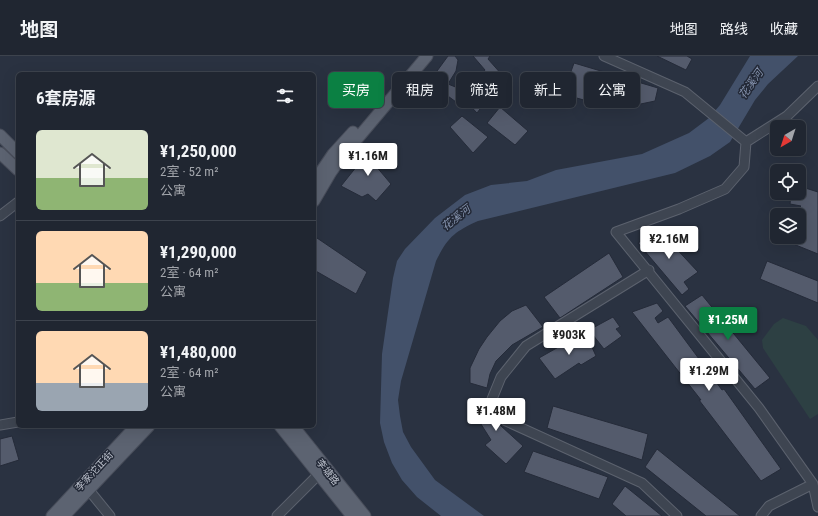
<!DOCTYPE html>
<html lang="zh">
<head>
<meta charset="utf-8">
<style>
  body { margin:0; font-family:"Roboto Condensed","Noto Sans SC",sans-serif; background:#282e39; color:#f1f3f6; height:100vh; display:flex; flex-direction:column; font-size:15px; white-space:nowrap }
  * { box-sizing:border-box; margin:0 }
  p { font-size:13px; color:#a2a5ab }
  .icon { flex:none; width:22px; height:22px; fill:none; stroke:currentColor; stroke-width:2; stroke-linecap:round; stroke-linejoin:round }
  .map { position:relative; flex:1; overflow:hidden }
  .details { position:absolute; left:16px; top:16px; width:300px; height:356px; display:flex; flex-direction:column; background:#202631; border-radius:6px; box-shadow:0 4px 16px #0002,0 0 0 1px #3d434d }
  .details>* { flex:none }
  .top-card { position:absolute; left:328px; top:16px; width:380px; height:36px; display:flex; gap:8px }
  .needle { width:26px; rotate:219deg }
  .buttons { position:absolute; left:770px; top:64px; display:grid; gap:8px }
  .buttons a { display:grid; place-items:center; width:36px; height:36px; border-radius:6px; background:#202631; box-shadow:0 4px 16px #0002,0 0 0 1px #3d434d; font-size:20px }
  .price { position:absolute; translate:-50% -34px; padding:0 9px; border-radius:4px; background:#fff; color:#222; font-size:13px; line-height:26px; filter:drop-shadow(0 1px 2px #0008) }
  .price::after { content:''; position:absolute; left:50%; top:24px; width:12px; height:9px; margin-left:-6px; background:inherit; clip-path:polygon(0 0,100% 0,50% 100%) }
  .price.active { background:#0b8043; color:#fff }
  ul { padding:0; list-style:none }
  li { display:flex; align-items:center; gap:12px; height:100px; padding:0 20px }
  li+li { border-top:1px solid #3d434d }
  li span { display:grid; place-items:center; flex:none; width:112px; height:80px; border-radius:6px; color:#555 }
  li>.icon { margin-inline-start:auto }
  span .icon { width:48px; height:48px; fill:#fffc; stroke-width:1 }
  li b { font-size:17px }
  h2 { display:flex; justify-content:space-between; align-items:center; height:48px; padding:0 20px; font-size:17px }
  .pill { padding:0 14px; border-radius:6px; background:#202631; box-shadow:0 4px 16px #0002,0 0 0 1px #3d434d; font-size:14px; line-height:36px }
  .pill.active { background:#0b8043; color:#fff }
  header { display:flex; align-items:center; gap:24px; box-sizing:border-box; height:56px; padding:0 20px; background:#202631; border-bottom:1px solid #3d434d }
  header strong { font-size:19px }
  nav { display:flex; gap:22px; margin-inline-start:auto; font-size:14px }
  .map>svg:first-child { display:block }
  .green { fill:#2d4043 }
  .water { fill:#43516a }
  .building { fill:#545b6c; stroke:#252b39 }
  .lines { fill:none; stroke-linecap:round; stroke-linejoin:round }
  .minor-casing { stroke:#5c626e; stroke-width:11 }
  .major-casing { stroke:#484d5a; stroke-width:13 }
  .minor { stroke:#3e4551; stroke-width:9 }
  .major { stroke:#5c6371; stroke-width:11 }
  .labels { text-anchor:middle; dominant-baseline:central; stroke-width:3; stroke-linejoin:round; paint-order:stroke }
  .street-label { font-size:10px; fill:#bbc0cb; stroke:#232937 }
  .water-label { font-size:11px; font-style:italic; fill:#8694af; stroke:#232937 }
</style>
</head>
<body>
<header>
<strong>地图</strong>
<nav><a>地图</a><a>路线</a><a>收藏</a></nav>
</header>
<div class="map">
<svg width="818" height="460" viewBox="0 0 818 460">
  <rect width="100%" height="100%" fill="#2a3241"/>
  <path class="green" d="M783 262 806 270 818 284V358L810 363 763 292 762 284 774 268Z"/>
  <path class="water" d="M750 0H798L768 28 755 44 730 86 710 100 675 117 478 165C454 176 448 181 436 205L401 325 398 344 400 360 403 376 411 391 435 424 484 460H441L417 441 402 424 392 407 384 386 380 367 382 298 393 222 397 205 405 193 435 162 465 139 491 129 527 125 556 114 642 98 689 77 709 62 720 49Z"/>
  <path class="building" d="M448 0H455L458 4 456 15 448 28 468 36 485 14 473 0H490L488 3 503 20 493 30 495 33 477 57 461 40 456 46 429 26Z
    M657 0H687L692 3 686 14Z
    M574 7 658 32 655 45 631 50 594 47 563 38Z
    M500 51 528 75 515 89 487 67Z
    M462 60 488 81 473 97 450 71Z
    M373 90 384 99 375 109 391 128 376 145 368 138 362 141 341 130Z
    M799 130 818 136V198L776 181H799V166L804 167 805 155 798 153 801 150 790 148 791 137H799Z
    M658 173 698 216 684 226 689 233 682 239 638 187Z
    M317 182 367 216 356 238 314 214V188Z
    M609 197 623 221 560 262 544 241Z
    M767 205 818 225V247L760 223Z
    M702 239 770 322 755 333 685 250Z
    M657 247 663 255 655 262 658 267 668 261 722 334 724 333 781 413 761 425 699 344H701L632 256Z
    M526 249 543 271 512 289 496 305 490 318 487 332 470 327V312L479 293 487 281 500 265 512 255Z
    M613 261 620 271 616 273 622 280 604 293 589 274Z
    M585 276 596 300 581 309 579 307 555 323 539 302Z
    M486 343 501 370 523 390 506 408 485 389 491 384 469 349Z
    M553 350 648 378 642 404 547 372Z
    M12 380 19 404 0 410V383Z
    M657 393 740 460H706L645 411Z
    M533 395 608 421 599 443 524 416Z
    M625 430 662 460H626L612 448Z"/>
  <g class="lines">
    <defs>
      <path id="minor" d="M604 0 685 36 746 86
        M818 30 787 60 746 86 744 111 725 133 679 153 616 176 759 352 813 428 818 451
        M0 160 18 146
        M649 214 526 290 501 321 492 343 506 365 642 427 677 460
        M0 369 18 366
        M84 428 110 460
        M277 460 318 419
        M761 460 769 450 813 428"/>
      <path id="major" d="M0 79 18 97
        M0 97 18 114
        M314 126 333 98 353 76
        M314 145 331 116 341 102 427 0
        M280 370 352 460
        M293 370 365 460
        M52 460 136 370
        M64 460 149 370"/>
    </defs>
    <use href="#minor" class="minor-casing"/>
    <use href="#major" class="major-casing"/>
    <use href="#minor" class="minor"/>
    <use href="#major" class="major"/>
  </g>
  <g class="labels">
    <g class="street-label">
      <text transform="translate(94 415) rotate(-47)">李家沱正街</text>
      <text transform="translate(328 416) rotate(52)">李塘路</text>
    </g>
    <g class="water-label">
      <text transform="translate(751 28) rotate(-54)">花溪河</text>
      <text transform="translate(456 162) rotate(-38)">花溪河</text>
    </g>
  </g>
</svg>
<div class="buttons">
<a><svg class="needle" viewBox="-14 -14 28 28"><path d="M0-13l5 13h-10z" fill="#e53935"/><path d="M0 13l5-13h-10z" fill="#a2a5ab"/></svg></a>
<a><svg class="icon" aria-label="locate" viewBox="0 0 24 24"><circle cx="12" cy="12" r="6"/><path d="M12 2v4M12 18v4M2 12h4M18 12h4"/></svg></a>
<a><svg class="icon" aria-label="layers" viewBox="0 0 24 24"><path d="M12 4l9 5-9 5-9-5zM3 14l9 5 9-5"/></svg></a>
</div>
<b class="price" style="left:368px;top:121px">¥1.16M</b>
<b class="price" style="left:669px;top:204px">¥2.16M</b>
<b class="price active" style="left:728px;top:285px">¥1.25M</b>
<b class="price" style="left:569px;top:300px">¥903K</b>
<b class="price" style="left:709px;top:336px">¥1.29M</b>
<b class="price" style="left:496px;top:376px">¥1.48M</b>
<div class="top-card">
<a class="pill active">买房</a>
<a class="pill">租房</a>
<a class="pill">筛选</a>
<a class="pill">新上</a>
<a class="pill">公寓</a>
</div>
<section class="details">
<h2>6套房源<svg class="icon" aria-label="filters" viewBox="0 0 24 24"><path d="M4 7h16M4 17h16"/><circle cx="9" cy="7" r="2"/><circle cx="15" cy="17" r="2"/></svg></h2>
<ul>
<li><span style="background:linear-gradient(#dfe7d0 60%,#8fb573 0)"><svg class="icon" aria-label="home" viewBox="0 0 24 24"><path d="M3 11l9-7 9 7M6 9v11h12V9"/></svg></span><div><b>¥1,250,000</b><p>2室 · 52 m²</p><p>公寓</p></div></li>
<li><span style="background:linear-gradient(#ffd9b3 65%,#8fb573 0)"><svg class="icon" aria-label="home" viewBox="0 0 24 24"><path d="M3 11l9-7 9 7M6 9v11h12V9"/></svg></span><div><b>¥1,290,000</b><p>2室 · 64 m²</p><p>公寓</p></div></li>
<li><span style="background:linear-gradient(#ffd9b3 65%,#9aa5b1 0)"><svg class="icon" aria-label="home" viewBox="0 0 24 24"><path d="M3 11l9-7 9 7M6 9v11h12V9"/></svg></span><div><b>¥1,480,000</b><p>2室 · 64 m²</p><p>公寓</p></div></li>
</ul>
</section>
</div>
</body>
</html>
